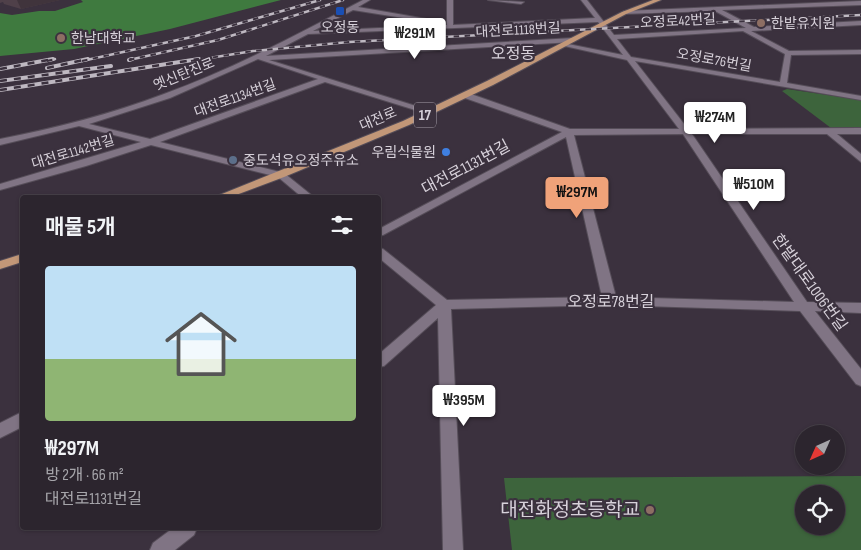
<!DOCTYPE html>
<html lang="ko">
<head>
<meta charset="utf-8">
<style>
  body { margin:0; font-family:"Sofia Sans Condensed","Noto Sans KR",sans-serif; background:#342d36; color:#f1f3f6; height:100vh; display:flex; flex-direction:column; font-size:19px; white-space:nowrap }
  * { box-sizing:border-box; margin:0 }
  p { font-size:16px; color:#a6a5aa }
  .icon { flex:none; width:28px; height:28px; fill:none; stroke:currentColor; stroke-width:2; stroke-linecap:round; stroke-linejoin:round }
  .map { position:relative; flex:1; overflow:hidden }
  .panel { position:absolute; left:20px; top:195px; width:361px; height:335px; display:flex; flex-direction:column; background:#2c252e; border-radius:5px; box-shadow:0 1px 4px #0004,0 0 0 1px #48424a }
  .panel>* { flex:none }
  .needle { width:32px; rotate:225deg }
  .controls { position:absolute; left:795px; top:425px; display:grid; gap:10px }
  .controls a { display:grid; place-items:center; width:50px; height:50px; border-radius:50%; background:#2c252e; box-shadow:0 1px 4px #0004,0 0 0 1px #48424a; font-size:25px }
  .price { position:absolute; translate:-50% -42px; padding:0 11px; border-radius:5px; background:#fff; color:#222; font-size:16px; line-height:32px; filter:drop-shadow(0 1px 2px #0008) }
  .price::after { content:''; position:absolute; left:50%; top:30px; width:15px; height:11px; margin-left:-8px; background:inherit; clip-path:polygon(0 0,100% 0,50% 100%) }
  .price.current { background:#f0a279; color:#111 }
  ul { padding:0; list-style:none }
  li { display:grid; align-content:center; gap:10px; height:265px; padding:0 25px }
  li+li { border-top:1px solid #48424a }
  li span { display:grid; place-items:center; height:155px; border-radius:5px; color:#555 }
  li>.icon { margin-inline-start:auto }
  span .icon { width:90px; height:90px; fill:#fffc; stroke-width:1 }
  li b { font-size:21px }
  h2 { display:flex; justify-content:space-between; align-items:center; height:60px; padding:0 25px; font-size:21px }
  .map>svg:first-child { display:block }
  .green { fill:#3d643c; fill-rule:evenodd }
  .forest { fill:#3f7a3f }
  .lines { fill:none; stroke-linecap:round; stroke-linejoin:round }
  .minor-casing { stroke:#554d58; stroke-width:2 }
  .major-casing { stroke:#554d58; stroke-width:2 }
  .minor { fill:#807484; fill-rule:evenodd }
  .major { fill:#c29778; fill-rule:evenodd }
  .rail-far1-casing { stroke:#beb8c1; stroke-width:2.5 }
  .rail-casing { stroke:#beb8c1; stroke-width:4 }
  .rail-far1 { stroke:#3b313e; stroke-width:2; stroke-dasharray:5.5; stroke-linecap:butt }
  .rail { stroke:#3b313e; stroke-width:2.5; stroke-dasharray:7; stroke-linecap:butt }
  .wall { fill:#4f4049 }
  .shaded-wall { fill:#40343c }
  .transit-dot { fill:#1a4fb4; stroke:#3b313e; stroke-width:2 }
  .education-dot { fill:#8d6e63; stroke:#3b313e; stroke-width:2 }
  .shop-dot { fill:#3f7fe0; stroke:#3b313e; stroke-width:2 }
  .service-dot { fill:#5c6f8a; stroke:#3b313e; stroke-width:2 }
  .labels { text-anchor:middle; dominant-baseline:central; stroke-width:4.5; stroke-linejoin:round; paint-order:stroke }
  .far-street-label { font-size:14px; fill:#d7d1da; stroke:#3b313e }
  .far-poi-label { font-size:14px; fill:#d7d1da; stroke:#3b313e; text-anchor:start }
  .shield { fill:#3b313e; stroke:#a8a1ab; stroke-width:1 }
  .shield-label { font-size:15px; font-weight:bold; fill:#d7d1da }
  .far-quarter-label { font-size:16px; fill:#d7d1da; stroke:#3b313e }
  .street-label { font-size:16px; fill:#d7d1da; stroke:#3b313e }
  .near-poi-label { font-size:19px; fill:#d7d1da; stroke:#3b313e; text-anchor:end }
</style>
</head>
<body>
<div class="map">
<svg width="861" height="550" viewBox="0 0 861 550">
  <rect width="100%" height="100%" fill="#3b313e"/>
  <path class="green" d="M787 89 861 100V127L831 128 782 91Z
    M861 476V550H512L504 478ZM804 494H836V526H804Z"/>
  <path class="forest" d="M81 0H281L170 29 74 49 0 56V13L12 15 39 11H55L83 2Z"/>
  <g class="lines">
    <defs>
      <path id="minor" d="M363 0H370L358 7 444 22 441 24 353 10 313 31 447 25V0H453V25L595 18 581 0H587L614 35 746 28 715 11 622 14 624 11 861 1V5L722 10 754 27 861 21V25L751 31 789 51 861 50V54L791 55 787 83 861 96V100L635 61 688 129 861 128V134H837L861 154V162L827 134H692L807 302 861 303V313L815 311 861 369V386L856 384 800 311 610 305 451 309 463 550H443L438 318 384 366 379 367V354L436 305 379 258V248L383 249 447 300 602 297 566 137 383 235 379 236V229L562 132 462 97V93H468L570 129H679L627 60 560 45 563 43 623 55 598 22 308 34 266 56 573 38 576 40 573 42 269 60 435 112 428 114 325 82 160 142 284 173 315 198H303L278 177 151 145 86 166 0 190V184L141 142 79 126 0 145V139C56 128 111 114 164 94 233 69 298 34 363 0ZM743 31 785 54 780 82 631 57 617 39ZM258 59 318 79 150 139 89 124 170 98ZM683 134 794 302 616 297 574 135Z
        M488 0 524 2 521 4Z
        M22 412V427L0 438V423Z
        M173 528H197L194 535 175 550H150L153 543Z"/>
      <path id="major" d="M653 0H661L626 14 493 85 409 125 284 177 228 198H212L403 121 487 81 622 12Z
        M22 254V262L0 269V261Z"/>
    </defs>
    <use href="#minor" class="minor-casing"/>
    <use href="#major" class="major-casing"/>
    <use href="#minor" class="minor"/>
    <use href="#major" class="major"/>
    <defs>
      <path id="rail-far1" d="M129 60 218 40 343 0
        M47 61 55 59
        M82 61 196 36 320 0
        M191 61 253 51 349 42 861 15"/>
      <path id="rail" d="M129 60 132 59
        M47 68 88 59
        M0 69 53 59
        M0 81 111 66
        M0 90 199 59"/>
    </defs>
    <use href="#rail-far1" class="rail-far1-casing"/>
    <use href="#rail" class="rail-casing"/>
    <use href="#rail-far1" class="rail-far1"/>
    <use href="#rail" class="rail"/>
  </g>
  <path class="wall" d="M0 0H60L21 9 4 4 3 2 0 3Z"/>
  <path class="shaded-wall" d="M17 0H60L21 9Z"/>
  <rect class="transit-dot" x="335" y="6" width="10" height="10" rx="2.5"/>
  <g class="education-dot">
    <circle cx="761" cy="23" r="5"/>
    <circle cx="61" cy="38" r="5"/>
    <circle cx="650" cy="510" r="5"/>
  </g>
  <circle class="shop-dot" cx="446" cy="152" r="5"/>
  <circle class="service-dot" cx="233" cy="160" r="5"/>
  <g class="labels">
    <g class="far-street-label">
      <text transform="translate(678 21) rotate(-3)">오정로42번길</text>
      <text transform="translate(518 30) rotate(-3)">대전로1118번길</text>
      <text transform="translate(714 60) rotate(10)">오정로76번길</text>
      <text transform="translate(184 74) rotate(-22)">옛신탄진로</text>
      <text transform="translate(235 98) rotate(-20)">대전로1134번길</text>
      <text transform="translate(378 119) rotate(-23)">대전로</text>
      <text transform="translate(73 152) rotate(-17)">대전로1142번길</text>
    </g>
    <g class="far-poi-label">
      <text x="771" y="23">한밭유치원</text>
      <text x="340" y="27" text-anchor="middle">오정동</text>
      <text x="71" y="38">한남대학교</text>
      <text x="436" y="152" text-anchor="end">우림식물원</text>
      <text x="243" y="160">중도석유오정주유소</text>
    </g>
    <rect class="shield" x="414" y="102.5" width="22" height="25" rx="4"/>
    <g class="shield-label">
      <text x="425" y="115">17</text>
    </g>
    <g class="far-quarter-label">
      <text x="513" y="54">오정동</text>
    </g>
    <g class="street-label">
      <text transform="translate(466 168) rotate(-28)">대전로1131번길</text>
      <text transform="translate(809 283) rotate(54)">한밭대로1006번길</text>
      <text x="611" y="302">오정로78번길</text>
    </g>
    <g class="near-poi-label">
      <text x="640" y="510">대전화정초등학교</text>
    </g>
  </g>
</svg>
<div class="controls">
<a><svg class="needle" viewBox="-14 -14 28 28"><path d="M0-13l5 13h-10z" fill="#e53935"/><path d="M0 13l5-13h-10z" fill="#a6a5aa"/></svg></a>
<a><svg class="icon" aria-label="locate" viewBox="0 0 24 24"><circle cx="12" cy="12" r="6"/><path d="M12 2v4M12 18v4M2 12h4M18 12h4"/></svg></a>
</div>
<b class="price" style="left:415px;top:60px">₩291M</b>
<b class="price" style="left:715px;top:144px">₩274M</b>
<b class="price" style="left:754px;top:211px">₩510M</b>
<b class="price current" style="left:577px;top:219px">₩297M</b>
<b class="price" style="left:464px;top:427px">₩395M</b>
<section class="panel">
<h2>매물 5개<svg class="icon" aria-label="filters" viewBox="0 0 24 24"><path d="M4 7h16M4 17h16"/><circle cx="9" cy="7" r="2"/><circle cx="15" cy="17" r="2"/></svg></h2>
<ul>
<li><span style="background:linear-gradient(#bfe0f5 60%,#8fb573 0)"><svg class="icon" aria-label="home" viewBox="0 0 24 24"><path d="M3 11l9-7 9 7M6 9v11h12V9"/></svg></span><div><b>₩297M</b><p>방 2개 · 66 m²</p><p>대전로1131번길</p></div></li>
</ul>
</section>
</div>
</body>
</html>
